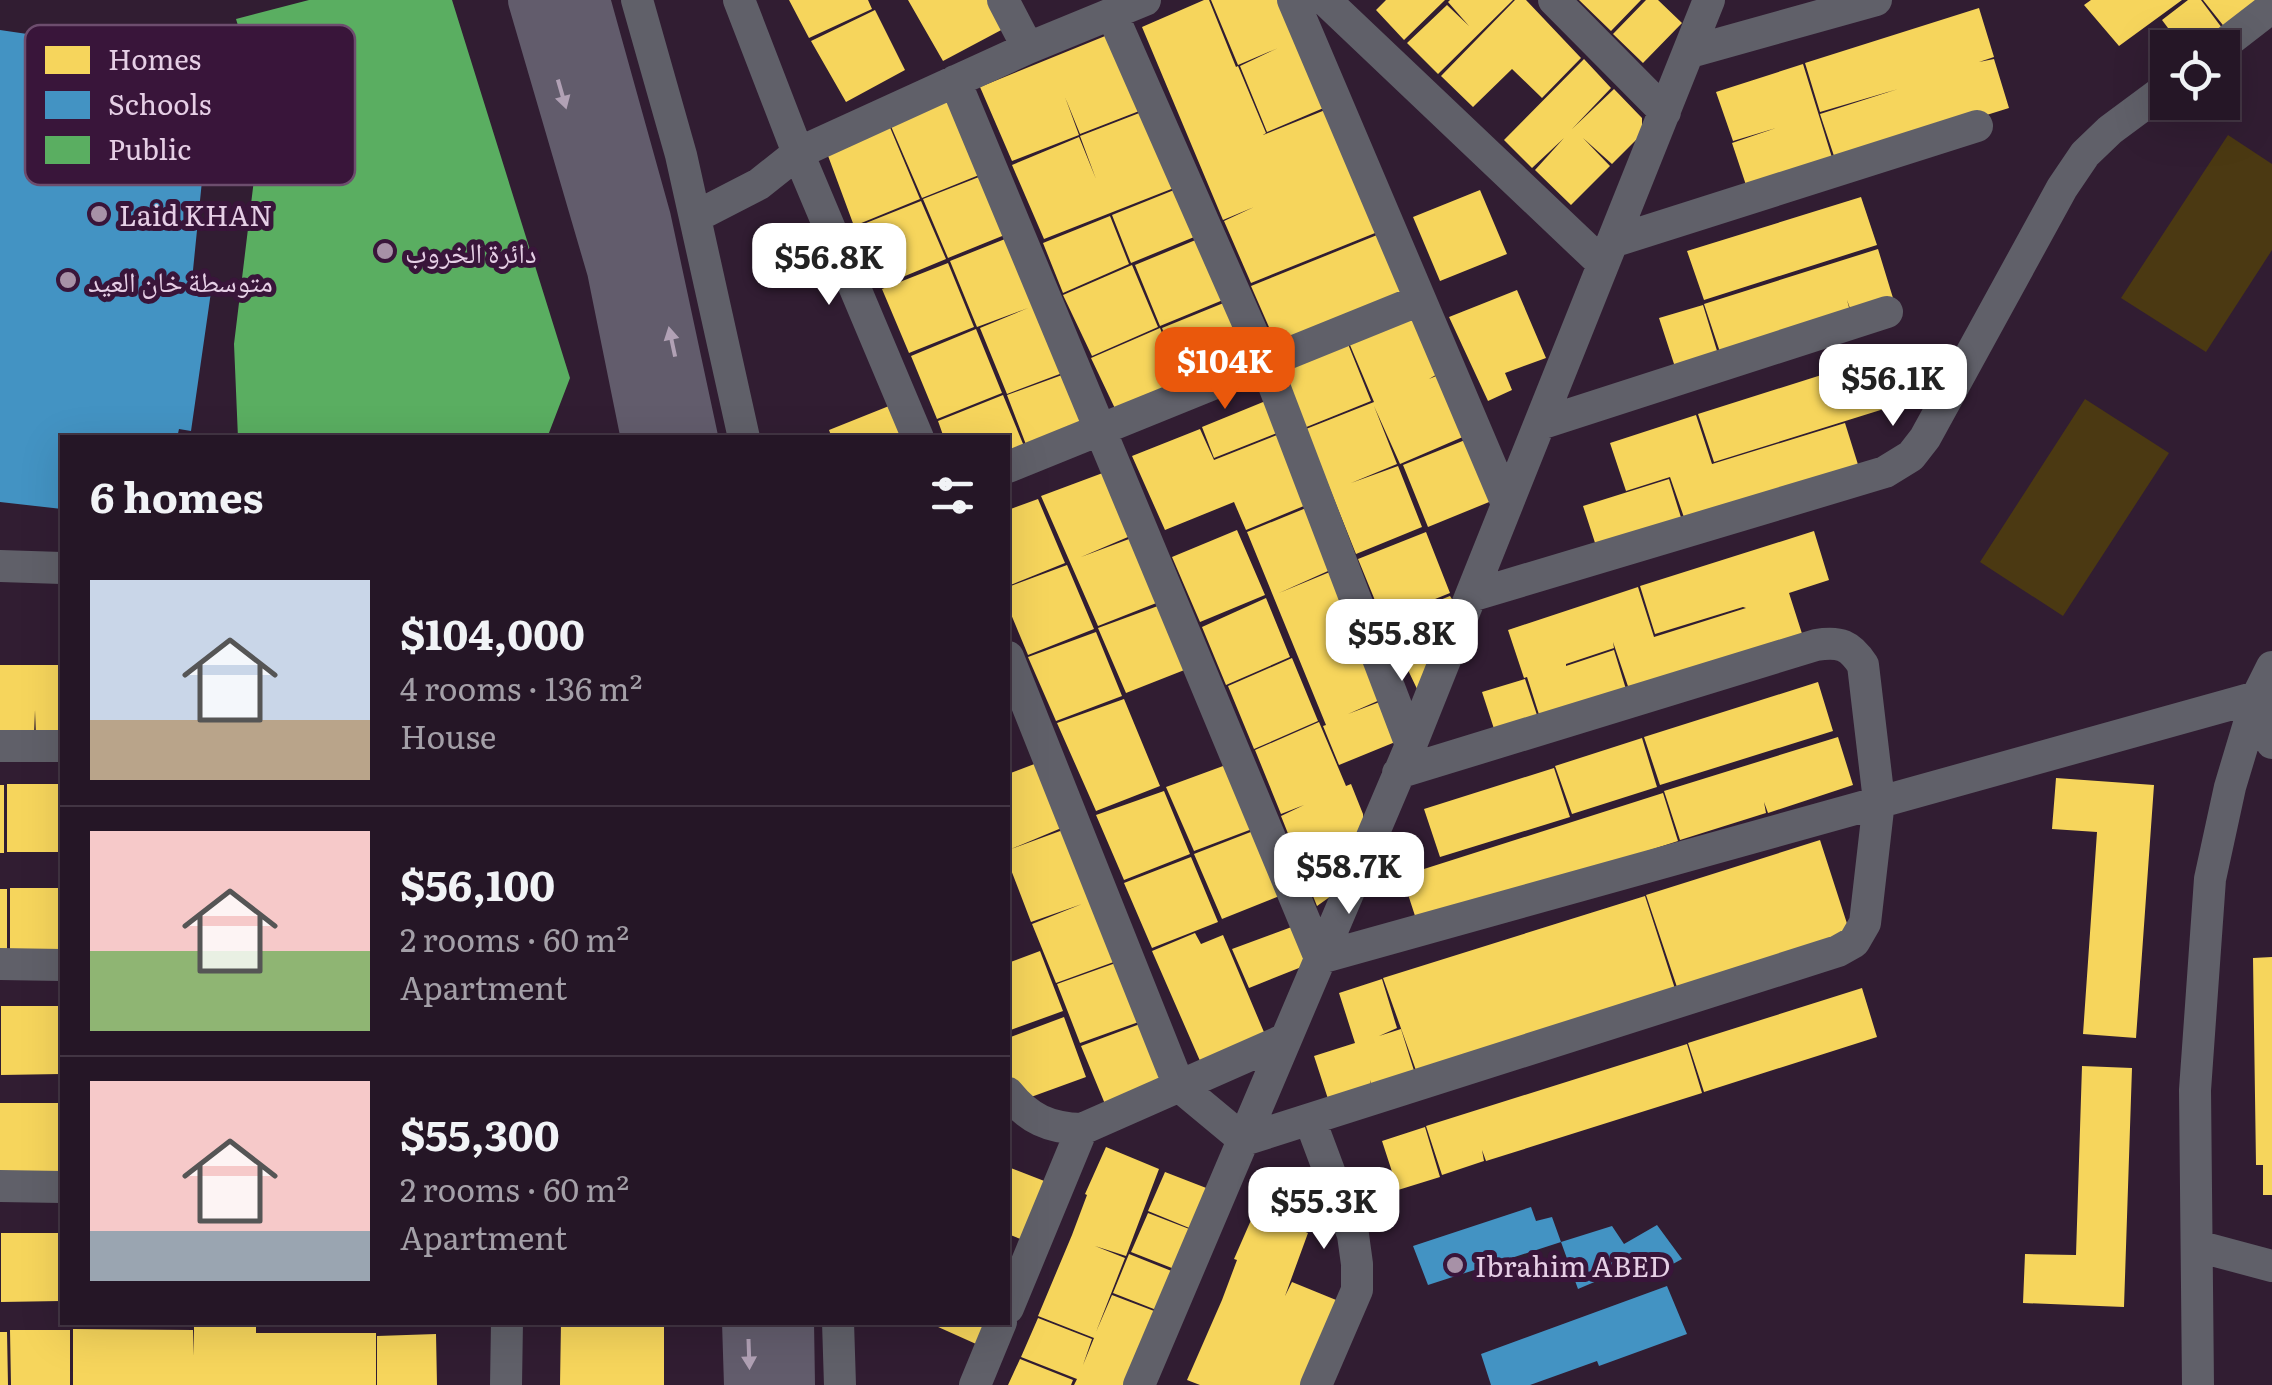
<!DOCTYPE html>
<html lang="en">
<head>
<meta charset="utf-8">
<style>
  body { margin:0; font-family:Literata,"Noto Naskh Arabic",serif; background:#2d1f2e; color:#f1f3f6; height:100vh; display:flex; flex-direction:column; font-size:38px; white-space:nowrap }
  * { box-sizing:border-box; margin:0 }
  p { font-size:32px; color:#a39fa7 }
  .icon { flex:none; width:55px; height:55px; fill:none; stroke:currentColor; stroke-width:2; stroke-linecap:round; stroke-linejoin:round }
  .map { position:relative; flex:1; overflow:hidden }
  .details { position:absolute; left:60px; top:435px; width:950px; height:890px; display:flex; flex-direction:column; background:#251626; border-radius:0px; box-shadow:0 10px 40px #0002,0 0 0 2px #423543 }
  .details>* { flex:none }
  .tools { position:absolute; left:2150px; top:30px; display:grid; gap:20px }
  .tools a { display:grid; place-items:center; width:90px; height:90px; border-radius:0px; background:#251626; box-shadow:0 10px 40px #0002,0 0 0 2px #423543; font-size:50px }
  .price { position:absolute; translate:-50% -85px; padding:0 22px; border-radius:20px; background:#fff; color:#222; font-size:32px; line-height:65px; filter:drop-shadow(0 2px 5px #0008) }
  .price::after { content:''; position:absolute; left:50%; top:60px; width:30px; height:22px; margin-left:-15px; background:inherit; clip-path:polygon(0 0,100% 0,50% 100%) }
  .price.current { background:#ea580c; color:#fff }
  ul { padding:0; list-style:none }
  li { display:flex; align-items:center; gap:30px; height:250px; padding:0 30px }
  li+li { border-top:2px solid #423543 }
  li span { display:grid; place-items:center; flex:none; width:280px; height:200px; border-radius:0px; color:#555 }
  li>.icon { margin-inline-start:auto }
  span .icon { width:120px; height:120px; fill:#fffc; stroke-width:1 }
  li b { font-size:42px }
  h2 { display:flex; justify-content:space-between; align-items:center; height:120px; padding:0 30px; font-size:42px }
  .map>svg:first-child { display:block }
  .green { fill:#4b3912 }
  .homes { fill:#f6d55c }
  .schools { fill:#4393c3 }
  .public { fill:#5aae61 }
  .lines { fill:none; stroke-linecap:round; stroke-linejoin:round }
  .minor { stroke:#606069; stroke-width:32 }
  .trunk { stroke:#625c6c; stroke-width:52 }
  .oneway { fill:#b1a1b5 }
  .poi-dot { fill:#a791a7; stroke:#39153a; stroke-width:4 }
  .labels { text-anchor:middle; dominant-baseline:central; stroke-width:10; stroke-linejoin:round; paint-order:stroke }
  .poi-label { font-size:28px; fill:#e6cfe6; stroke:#39153a; text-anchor:start }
  .key { fill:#39153a; stroke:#6d4d6e; stroke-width:2.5 }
  .key-label { font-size:28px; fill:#e6cfe6 }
</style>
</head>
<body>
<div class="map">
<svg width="2272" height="1385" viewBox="0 0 2272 1385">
  <rect width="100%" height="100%" fill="#311d32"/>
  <path class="green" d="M2228 135 2272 164V250L2206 352 2121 298Z
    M2085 399 2169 453 2063 616 1980 562Z"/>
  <path class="homes" d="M789 0H868L872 9 809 38Z
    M908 0H989L1005 28 943 61Z
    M1204 0H1209L1236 67 1238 66 1266 133 1263 135 1335 106 1385 229 1251 283 1224 221 1254 207 1223 220 1142 27Z
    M1211 0H1289L1333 104 1267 132 1240 66 1278 48 1238 65Z
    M1386 0H1445L1404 40 1376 10Z
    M1450 0H1513L1438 74 1407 43 1447 5 1469 26 1448 2Z
    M1515 0H1526L1581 58 1542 98 1512 69 1473 107 1441 76Z
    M1579 0H1641L1611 31Z
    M1646 0H1658L1682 23 1643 63 1613 34Z
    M2091 0H2182L2119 46 2084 5Z
    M2188 0H2201L2228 36 2213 48H2183L2162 20Z
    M2203 0H2259L2230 34Z
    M1979 8 1994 57 1979 62 1994 59 2009 108 1836 162 1820 114 1898 89 1820 112 1805 63Z
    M875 10 905 70 846 102 811 41Z
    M1115 32 1147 108 1080 134 1065 97 1079 135 1012 161 980 87Z
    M1584 59 1611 88 1572 129 1614 89 1642 118V134L1612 164 1583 138 1610 166 1571 205 1535 170 1564 138 1532 168 1504 140Z
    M1803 64 1834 164 1748 191 1732 143 1776 128 1733 141 1716 92Z
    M957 95 989 171 922 198 890 124Z
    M1147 110 1179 186 1044 239 1012 165 1079 137 1096 179 1080 136Z
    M889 125 920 199 854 226 827 153Z
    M989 173 1012 232 948 258 923 199Z
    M1179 188 1199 235 1131 263 1112 215Z
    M1480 190 1507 254 1440 281 1413 217Z
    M1861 197 1877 245 1704 300 1687 251Z
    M921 201 946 259 881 286 856 227Z
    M1110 216 1129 264 1063 293 1043 243Z
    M1387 231 1413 295 1279 350 1251 286Z
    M1015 235 1073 369 1007 394 980 328 1028 308 977 327 950 261Z
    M1198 239 1223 300 1160 326 1135 265Z
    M1878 249 1893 298 1851 311 1847 300 1850 311 1720 352 1704 304Z
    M948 263 974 327 909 353 882 289Z
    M1132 265 1158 327 1092 356 1063 295Z
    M1517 290 1546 358 1505 373 1512 390 1488 401 1449 317Z
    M1226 302 1251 363 1187 389 1162 328Z
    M1703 305 1718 354 1675 367 1659 318Z
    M1415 311 1439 373 1429 379 1441 374 1465 436 1400 464 1374 406 1397 464 1351 483 1398 466 1422 527 1356 554 1306 429 1374 402 1347 338Z
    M1160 328 1185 390 1120 419 1091 358Z
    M976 329 1002 393 937 419 911 356Z
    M1346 339 1371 401 1304 428 1279 366Z
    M1872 359 1887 408 1714 462 1698 414Z
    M1073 371 1096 429 1030 455 1007 395Z
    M1003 395 1028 456 1008 464V438H944L938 421Z
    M1268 400 1282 431 1214 458 1202 427Z
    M894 404 908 438H832L829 430Z
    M1696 415 1712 464 1845 423 1860 471 1687 526 1670 477 1626 491 1610 443Z
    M1200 429 1214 460 1282 433 1311 503 1246 530 1234 502 1165 530 1132 456Z
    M1470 438 1494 500 1428 527 1403 465Z
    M1108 471 1135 534 1081 557 1137 536 1164 600 1098 626 1041 496Z
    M1669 479 1684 527 1599 555 1583 506Z
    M1038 499 1065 563 1008 586V510Z
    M1311 506 1337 567 1279 593 1337 569 1363 632 1335 644 1364 633 1389 696 1348 714 1390 698 1405 738 1339 765 1323 726 1326 725 1247 532Z
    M1237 530 1265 595 1200 622 1172 557Z
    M1814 531 1829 580 1789 593 1805 643 1632 698 1613 642 1614 648 1566 664V666L1614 650 1629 699 1543 727 1527 677 1524 678 1508 630 1638 587 1654 637 1746 608 1743 607 1655 634 1640 586Z
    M1426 532 1450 593 1383 620 1358 559Z
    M1067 565 1094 629 1028 655 1008 607V587Z
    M1450 596 1457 607 1418 691 1385 622Z
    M1266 598 1290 657 1226 685 1202 627Z
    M1166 603 1192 667 1126 693 1098 628Z
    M1096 632 1122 696 1056 721 1028 657Z
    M1292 658 1318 721 1254 749 1228 686Z
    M0 665H62V736H36L35 710 34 735H0Z
    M1525 679 1541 727 1498 741 1482 692Z
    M1818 682 1833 731 1660 785 1644 737Z
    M1124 699 1160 786 1096 811 1057 723Z
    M1319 722 1346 786 1351 784 1363 814 1364 831 1341 889 1317 906 1281 816 1304 805 1281 814 1255 750Z
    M1838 737 1853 785 1768 813 1764 802 1766 813 1680 840 1664 791Z
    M1642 738 1657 787 1572 814 1555 766Z
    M1045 760 1071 824 1011 849 1071 827 1122 959 1056 983 1032 924 1082 904 1031 922 1008 862V774Z
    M1234 762 1260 826 1194 851 1166 787Z
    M1554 768 1570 817 1440 857 1424 809Z
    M2056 778 2154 785 2136 1038 2083 1034 2097 832 2052 829Z
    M7 784H62V852H7Z
    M0 785H4V853H0Z
    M1164 791 1190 854 1124 880 1096 815Z
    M1663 793 1678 841 1418 925 1402 876Z
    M1261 828 1287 893 1222 919 1194 854Z
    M1820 840 1852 939 1679 993 1646 895Z
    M1191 857 1218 922 1152 948 1124 883Z
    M10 888H62V956L10 957Z
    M0 889H7V958H0Z
    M1645 896 1677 995 1418 1076 1383 978Z
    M1297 925 1314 962 1249 988 1232 949Z
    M1195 933 1201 944 1223 935 1269 1044 1204 1070 1152 951Z
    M1040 951 1063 1011 1008 1031V963Z
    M2272 957V1195H2263V1165H2256L2253 958Z
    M1124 960 1147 1019 1080 1043 1057 984Z
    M1382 979 1397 1028 1379 1036 1401 1029 1416 1077 1374 1091 1370 1080 1372 1091 1330 1105 1314 1056 1355 1043 1339 993Z
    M1862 988 1877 1037 1704 1092 1688 1043Z
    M1 1006H60L61 1074 1 1075Z
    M1064 1017 1086 1077 1020 1101 1008 1069V1038Z
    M1148 1021 1171 1081 1105 1104 1081 1046Z
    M1687 1044 1702 1093 1486 1161 1482 1150 1484 1161 1442 1175 1426 1126Z
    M2082 1066 2132 1068 2124 1307 2023 1303 2025 1254 2076 1255Z
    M0 1103H58V1172H0Z
    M1425 1127 1440 1177 1398 1190 1382 1141Z
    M1106 1147 1159 1169 1126 1256 1095 1246 1125 1258 1096 1332 1112 1295 1162 1314 1134 1385H1074L1077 1379 1021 1357 1038 1318 1092 1339 1083 1365 1094 1338 1038 1316 1072 1235 1087 1195 1085 1194Z
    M1008 1167 1052 1184 1028 1242 1008 1234Z
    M1165 1172 1214 1191 1199 1232 1148 1211Z
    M1255 1211 1308 1233 1285 1296 1292 1282 1341 1302 1308 1385H1200L1187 1380 1222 1300 1237 1260 1234 1259Z
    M1148 1213 1197 1232 1182 1272 1131 1252Z
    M1 1233H60L61 1301 1 1302Z
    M1129 1254 1179 1274 1164 1313 1113 1293Z
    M561 1322H664V1385H560Z
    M927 1322H997L985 1348Z
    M194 1325 256 1326V1333H376V1385H73V1329L193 1330 194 1356Z
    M10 1330H70V1385H11Z
    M0 1332H7L8 1385H0Z
    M436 1334 437 1385H377V1336Z
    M1020 1359 1073 1380 1071 1385H1008Z"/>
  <path class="schools" d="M0 30 102 45V60L109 59 99 137 205 151 192 280 213 278 191 431 179 429 177 438H62V509L0 502Z
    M1531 1207 1536 1221 1552 1217 1561 1242 1428 1285 1413 1246Z
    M1657 1225 1682 1259 1642 1281 1632 1266 1578 1289 1561 1242 1612 1226 1624 1244Z
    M1667 1286 1687 1334 1599 1366 1597 1361 1530 1385H1491L1481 1354Z"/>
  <path class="public" d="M309 0H452L570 378 547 438H238L234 344 261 122 256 85 236 19Z"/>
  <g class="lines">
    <path class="minor" d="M637 0 681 155 744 438
      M739 0 798 153 918 438
      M1003 0 1028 48 1145 0
      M1293 0 1507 504
      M1325 0 1603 264
      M1554 0 1665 112
      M1112 14 1265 362 1411 745
      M2219 48 2272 7
      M1690 52 1876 0
      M955 81 1320 958 2257 697 2272 743
      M695 217 759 184 798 153 1028 48
      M1612 242 1977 126
      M1540 424 1887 312
      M1008 467 1420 300
      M0 566 62 568
      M1471 596 1885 472 1911 456 1925 438 2062 188 2085 154 2110 130 2168 87
      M1008 657 1179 1086 1244 1140 1838 951 1854 942 1865 923 1879 801 1863 665C1850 645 1840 641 1816 645L1398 773
      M0 746H62
      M0 964 62 965
      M1008 1093C1029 1119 1049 1128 1082 1129
      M1310 1120 1353 1235 1357 1264V1290L1316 1385
      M0 1186 62 1187
      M2197 1246 2272 1266
      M1008 1308 1082 1129 1286 1039
      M838 1322 840 1385
      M506 1385 507 1322
      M975 1385 1001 1322
      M1139 1385 1411 745 1709 0
      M2198 1385 2195 1090 2210 879 2230 787 2257 697 2272 667"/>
    <path class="trunk" d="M534 0 613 270 647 438
      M584 0 645 219 692 438
      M748 1322 750 1385
      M788 1322 789 1385"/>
  </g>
  <defs><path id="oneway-solid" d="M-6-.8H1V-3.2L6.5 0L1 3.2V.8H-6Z" transform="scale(2.5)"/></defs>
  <g class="oneway">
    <use href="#oneway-solid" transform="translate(562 94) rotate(74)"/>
    <use href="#oneway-solid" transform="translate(672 342) rotate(-102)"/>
    <use href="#oneway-solid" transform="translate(749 1354) rotate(88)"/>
  </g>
  <g class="poi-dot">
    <circle cx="99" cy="214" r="10"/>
    <circle cx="385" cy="251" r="10"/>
    <circle cx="68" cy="280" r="10"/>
    <circle cx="1455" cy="1265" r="10"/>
  </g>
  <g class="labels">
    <g class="poi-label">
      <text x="119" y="214">Laid KHAN</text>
      <text x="405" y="251">دائرة الخروب</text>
      <text x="88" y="280">متوسطة خان العيد</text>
      <text x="1475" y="1265">Ibrahim ABED</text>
    </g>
  </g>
  <rect x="25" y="25" width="330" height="160" rx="15" class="key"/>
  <rect x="45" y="46" width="45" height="28" fill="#f6d55c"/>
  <rect x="45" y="91" width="45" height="28" fill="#4393c3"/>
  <rect x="45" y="136" width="45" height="28" fill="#5aae61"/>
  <g class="key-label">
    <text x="108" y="70">Homes</text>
    <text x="108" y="115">Schools</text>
    <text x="108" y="160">Public</text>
  </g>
</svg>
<div class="tools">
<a><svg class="icon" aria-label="locate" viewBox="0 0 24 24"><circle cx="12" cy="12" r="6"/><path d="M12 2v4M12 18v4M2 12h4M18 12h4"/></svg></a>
</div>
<b class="price" style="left:829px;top:308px">$56.8K</b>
<b class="price current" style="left:1225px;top:412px">$104K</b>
<b class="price" style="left:1893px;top:429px">$56.1K</b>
<b class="price" style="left:1402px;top:684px">$55.8K</b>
<b class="price" style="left:1349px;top:917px">$58.7K</b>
<b class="price" style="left:1324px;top:1252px">$55.3K</b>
<section class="details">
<h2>6 homes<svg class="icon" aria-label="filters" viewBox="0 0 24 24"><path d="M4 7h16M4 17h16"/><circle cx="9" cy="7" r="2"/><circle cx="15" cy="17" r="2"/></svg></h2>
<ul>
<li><span style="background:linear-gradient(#c9d6e8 70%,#b9a48a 0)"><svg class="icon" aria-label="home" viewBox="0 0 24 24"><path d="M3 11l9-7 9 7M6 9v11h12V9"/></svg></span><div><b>$104,000</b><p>4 rooms · 136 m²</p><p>House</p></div></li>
<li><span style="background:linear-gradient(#f6c9c9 60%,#8fb573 0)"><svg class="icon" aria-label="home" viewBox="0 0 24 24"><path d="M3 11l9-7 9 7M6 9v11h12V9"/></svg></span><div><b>$56,100</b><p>2 rooms · 60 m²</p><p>Apartment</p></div></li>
<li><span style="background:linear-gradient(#f6c9c9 75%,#9aa5b1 0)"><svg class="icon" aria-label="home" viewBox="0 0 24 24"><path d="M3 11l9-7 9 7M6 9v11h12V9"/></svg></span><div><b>$55,300</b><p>2 rooms · 60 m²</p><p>Apartment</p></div></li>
</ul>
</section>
</div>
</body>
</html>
